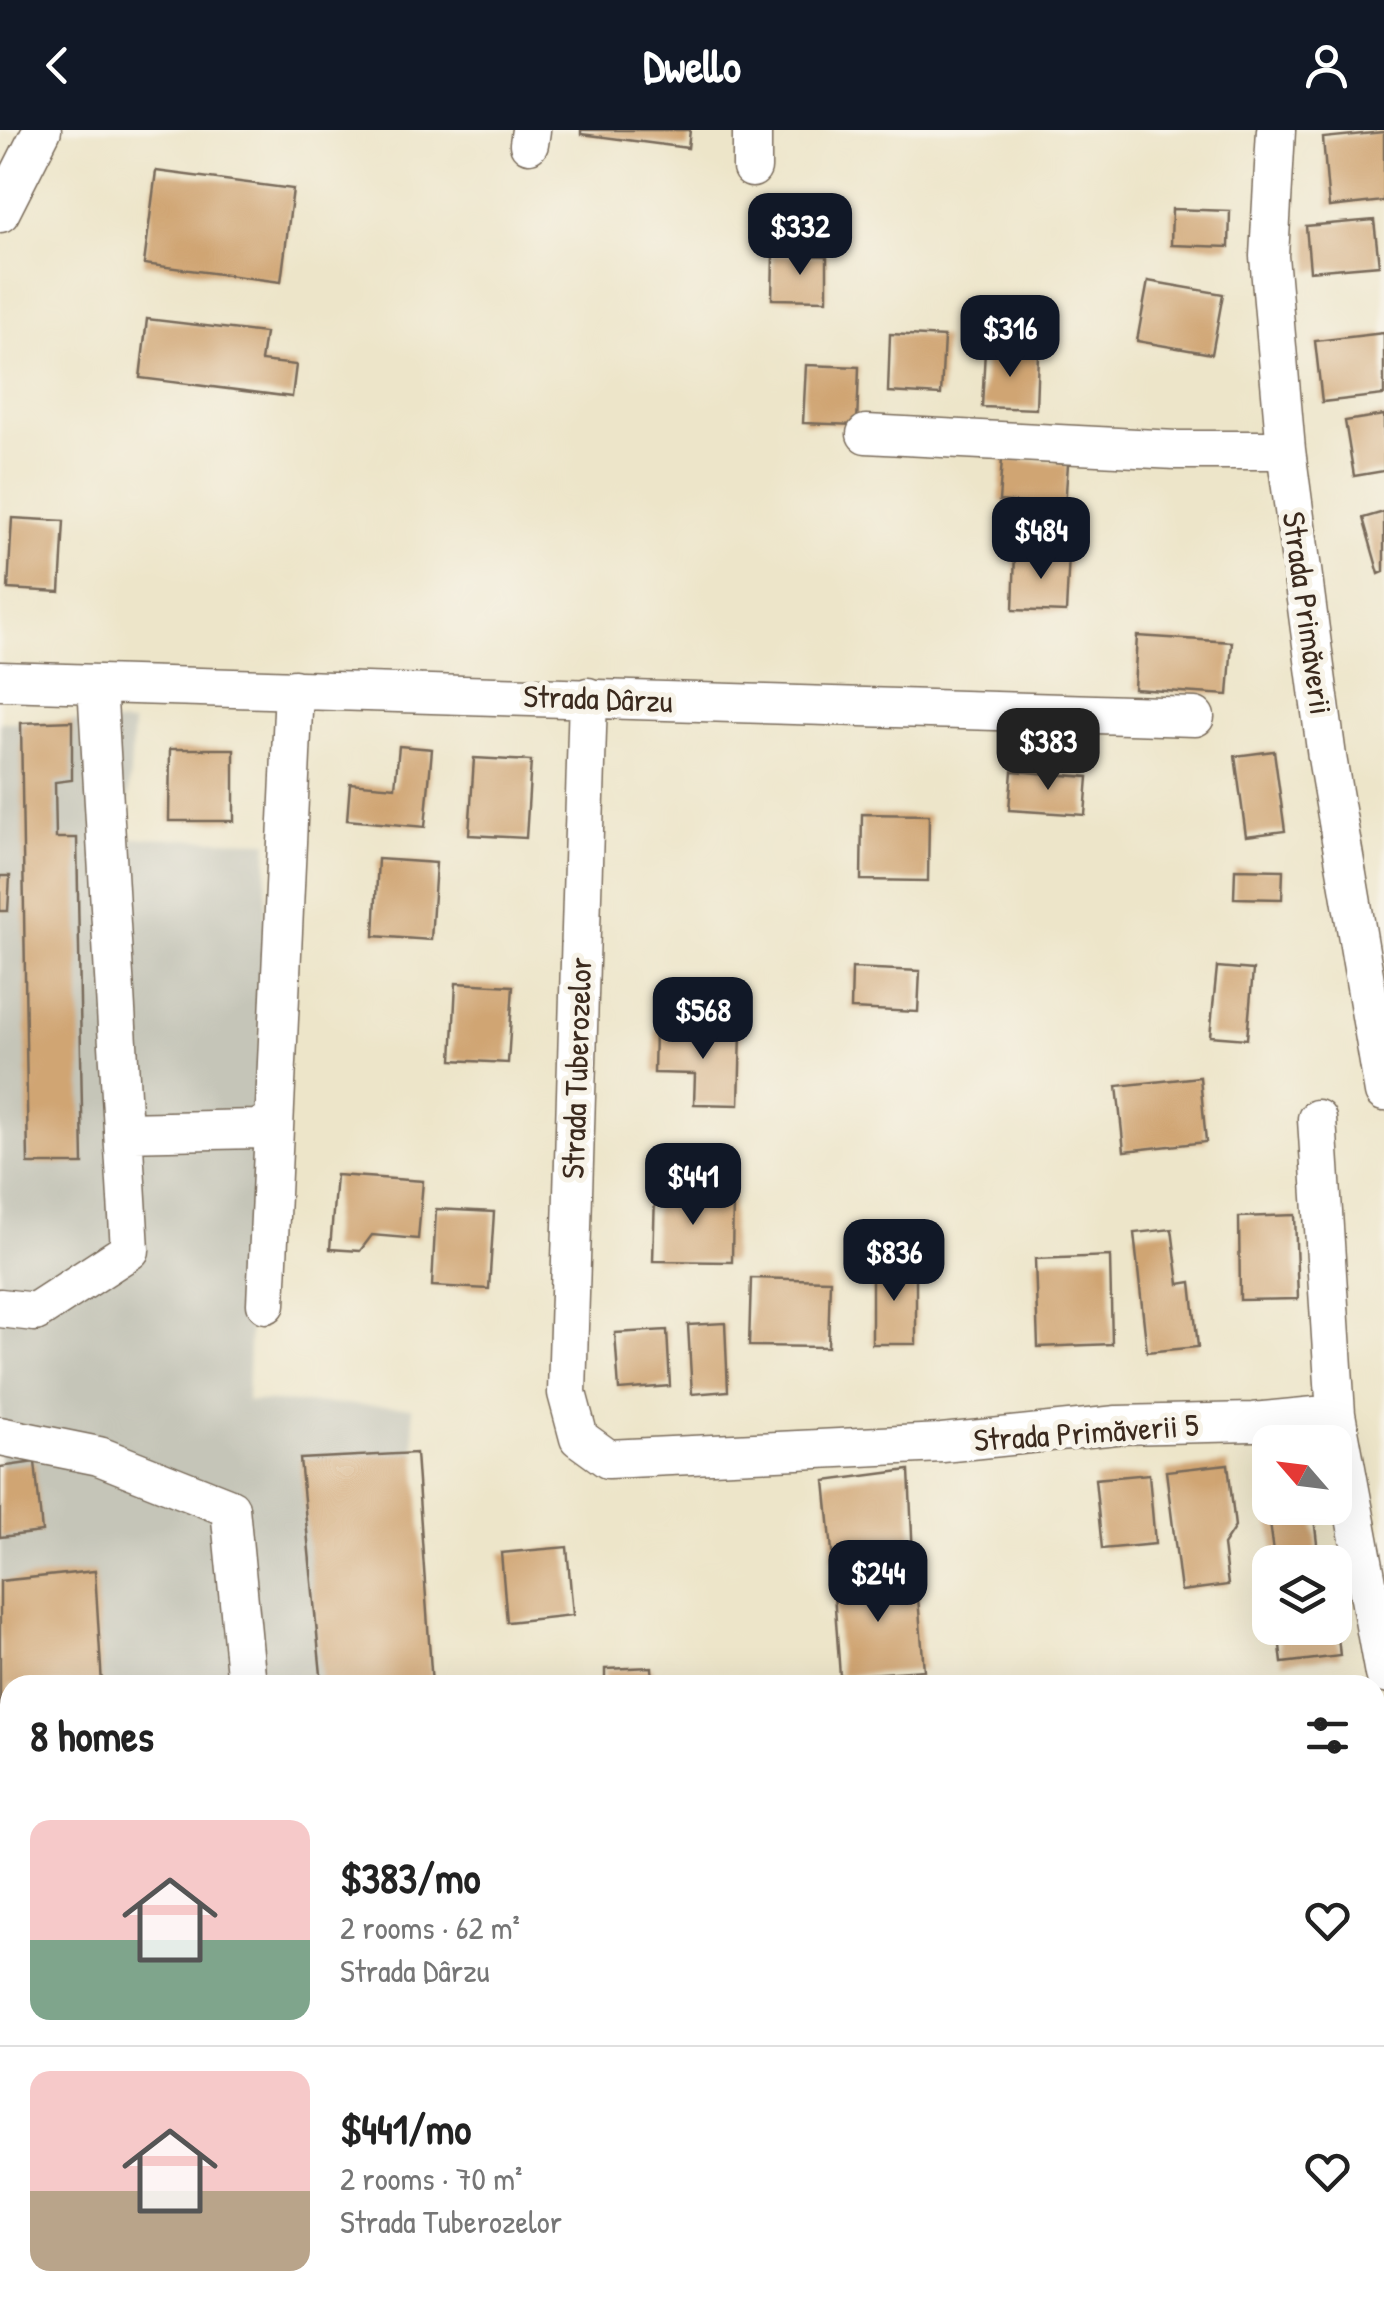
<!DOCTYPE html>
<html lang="en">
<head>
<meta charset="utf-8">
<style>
  body { margin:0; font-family:"Patrick Hand",sans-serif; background:#f6f6f6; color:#222; height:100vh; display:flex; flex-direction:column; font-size:38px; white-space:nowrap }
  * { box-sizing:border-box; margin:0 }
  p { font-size:32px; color:#767676 }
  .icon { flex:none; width:55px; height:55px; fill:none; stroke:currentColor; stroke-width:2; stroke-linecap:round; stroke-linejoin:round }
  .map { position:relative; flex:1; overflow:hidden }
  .panel { position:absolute; left:0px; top:1545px; width:1385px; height:642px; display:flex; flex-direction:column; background:#fff; border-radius:30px 30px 0 0; box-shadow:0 10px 40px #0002 }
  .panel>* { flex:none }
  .needle { width:65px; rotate:298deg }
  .fabs { position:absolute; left:1252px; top:1295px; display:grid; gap:20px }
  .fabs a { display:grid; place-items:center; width:100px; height:100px; border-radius:20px; background:#fff; box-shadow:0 10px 40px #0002; font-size:50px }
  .price { position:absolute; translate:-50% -85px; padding:0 22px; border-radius:20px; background:#111827; color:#fff; font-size:32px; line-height:65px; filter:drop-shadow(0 2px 5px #0008) }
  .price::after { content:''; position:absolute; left:50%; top:60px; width:30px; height:22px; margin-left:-15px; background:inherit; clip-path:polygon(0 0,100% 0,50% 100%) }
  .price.active { background:#222; color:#fff }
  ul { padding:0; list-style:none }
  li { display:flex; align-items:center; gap:30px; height:250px; padding:0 30px }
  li+li { border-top:2px solid #e0e0e0 }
  li span { display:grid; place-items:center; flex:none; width:280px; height:200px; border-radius:20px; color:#555 }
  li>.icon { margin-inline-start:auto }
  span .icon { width:120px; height:120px; fill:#fffc; stroke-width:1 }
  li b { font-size:42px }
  h2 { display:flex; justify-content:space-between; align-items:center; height:120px; padding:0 30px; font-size:42px }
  header { display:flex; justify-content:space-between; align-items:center; height:130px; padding:0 30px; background:#111827; color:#fff; font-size:45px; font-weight:700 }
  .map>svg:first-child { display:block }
  .industrial { fill:#c5c5b8 }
  .building { fill:#d0a573 }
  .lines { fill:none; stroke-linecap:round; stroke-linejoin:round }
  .minor-casing { stroke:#796b5a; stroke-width:41 }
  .minor { stroke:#fff; stroke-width:38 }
  .labels { text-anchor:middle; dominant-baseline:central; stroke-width:10; stroke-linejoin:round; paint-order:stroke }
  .street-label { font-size:32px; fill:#3b2a1e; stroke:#f7f3e8 }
</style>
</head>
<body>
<header><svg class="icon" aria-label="back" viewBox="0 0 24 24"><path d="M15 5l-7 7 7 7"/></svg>Dwello<svg class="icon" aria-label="person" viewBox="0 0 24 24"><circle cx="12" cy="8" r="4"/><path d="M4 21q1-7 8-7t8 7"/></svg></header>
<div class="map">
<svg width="1384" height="2186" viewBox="0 0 1384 2186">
  <rect width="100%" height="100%" fill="#f7f3e8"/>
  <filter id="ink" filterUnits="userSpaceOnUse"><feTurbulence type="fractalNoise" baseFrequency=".01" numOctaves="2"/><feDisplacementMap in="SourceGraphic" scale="20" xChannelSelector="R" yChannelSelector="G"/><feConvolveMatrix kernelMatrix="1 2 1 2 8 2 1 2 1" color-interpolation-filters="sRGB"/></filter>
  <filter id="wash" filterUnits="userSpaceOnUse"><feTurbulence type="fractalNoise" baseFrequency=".0048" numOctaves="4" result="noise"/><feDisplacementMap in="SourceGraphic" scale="40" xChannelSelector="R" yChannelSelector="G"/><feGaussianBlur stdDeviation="2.25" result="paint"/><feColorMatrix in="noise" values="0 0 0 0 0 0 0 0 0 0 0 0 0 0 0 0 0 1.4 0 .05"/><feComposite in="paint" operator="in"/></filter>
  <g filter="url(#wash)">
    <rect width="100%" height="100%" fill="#ede5c9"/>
    <path class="industrial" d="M72 591 133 594 126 708 268 711 247 1271 412 1277 432 1555H10V2178H501L502 2186H0V592Z"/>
    <g id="blocks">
      <path class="building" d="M581 0H690L688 18 581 4Z
        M1384 2V71L1329 77 1323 8Z
        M156 41 293 59 281 152 144 134Z
        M1172 79 1230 81 1229 117 1171 115Z
        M1374 90 1379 135 1310 141 1306 96Z
        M773 125 827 126V170L772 169Z
        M1148 151 1223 164 1212 224 1137 211Z
        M147 189 265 203 261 231 296 235 292 267 140 248Z
        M1384 203V265L1322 272 1315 211Z
        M890 204 944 207 941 265 888 262Z
        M985 220 1038 222 1036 279 982 277Z
        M806 235 859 237 857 295 803 293Z
        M1384 285V341L1354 346 1345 291Z
        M1002 329 1068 334 1065 376 999 371Z
        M1384 382V442L1379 444 1363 388Z
        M12 388 64 391 60 462 8 459Z
        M1015 422 1069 424 1066 482 1013 480Z
        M1137 506 1232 512 1228 565 1134 559Z
        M72 591V650L55 652 56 708H77L83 1034H28L21 593Z
        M399 616 432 619 425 697 347 690 350 653 395 657Z
        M170 619H234V691H169Z
        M1274 621 1285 701 1246 706 1235 626Z
        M474 628 531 631 526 708 469 705Z
        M1012 641 1088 647 1085 685 1009 680Z
        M862 684 929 685 928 751 861 750Z
        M378 729 436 733 431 810 374 806Z
        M1235 739 1283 740 1282 769 1234 768Z
        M0 746H10L8 781H0Z
        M1217 837 1253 840 1247 909 1210 906Z
        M852 838 920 841 918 882 851 879Z
        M456 853 513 856 508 933 452 930Z
        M655 899 741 901 739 975 694 974 695 944 654 943Z
        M1200 947 1206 1012 1124 1021 1117 956Z
        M336 1045 423 1051 418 1109 372 1105 360 1121 330 1119Z
        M655 1064 733 1065 732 1132 653 1131Z
        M436 1079 494 1082 489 1159 432 1156Z
        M1295 1085 1298 1169 1240 1170 1239 1087Z
        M1172 1099 1179 1154 1191 1152 1198 1217 1147 1222 1134 1103Z
        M1110 1126 1112 1214 1038 1217 1035 1129Z
        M872 1133H916V1214H872Z
        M751 1148 830 1150 828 1217 749 1216Z
        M725 1193 728 1261 692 1264 688 1195Z
        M667 1200 670 1256 619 1260 615 1203Z
        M416 1323 432 1555H322L300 1329Z
        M35 1332 42 1402 0 1407V1337Z
        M1228 1334 1235 1397 1223 1415 1228 1455 1181 1461 1166 1341Z
        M909 1340 913 1427 833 1431 825 1351Z
        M1149 1344 1155 1414 1102 1419 1095 1349Z
        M1268 1378H1313L1318 1423 1275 1429Z
        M567 1417 573 1485 507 1492 501 1423Z
        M95 1441 102 1555H10V1782L0 1783V1451Z
        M916 1444 924 1540 840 1546 833 1450Z
        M1278 1498H1337L1340 1526 1282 1533Z
        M652 1537 653 1555H605V1539Z
        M761 2178H812L813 2186H762Z"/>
    </g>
  </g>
  <g filter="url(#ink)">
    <use href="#blocks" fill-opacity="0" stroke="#796b5a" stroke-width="2.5"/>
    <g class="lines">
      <defs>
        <path id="minor" d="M1276 0 1269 126 1286 320 1327 627 1384 962
          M529 14 531 0
          M752 38V0
          M0 83 42 0
          M866 304 1176 320H1286
          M0 551 1195 587
          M588 567 567 1263 579 1308 608 1329 942 1313 1117 1295 1253 1292 1336 1284 1384 1544
          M1317 989 1336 1284
          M123 1002 257 999 274 990
          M266 1174 294 559
          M0 1178 35 1182 130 1120 97 554
          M0 1306 99 1326 230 1378 247 1555
          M1375 1843 1384 1842
          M0 1852 10 1857
          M1309 2186 1384 2178"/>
      </defs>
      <use href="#minor" class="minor-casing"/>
      <use href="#minor" class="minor"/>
    </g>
  </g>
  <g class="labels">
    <g class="street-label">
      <text transform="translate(1308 483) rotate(82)">Strada Primăverii</text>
      <text transform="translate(598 568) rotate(2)">Strada Dârzu</text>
      <text transform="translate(576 938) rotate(-88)">Strada Tuberozelor</text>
      <text transform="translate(1086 1302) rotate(-4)">Strada Primăverii 5</text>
    </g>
  </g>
</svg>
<div class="fabs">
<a><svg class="needle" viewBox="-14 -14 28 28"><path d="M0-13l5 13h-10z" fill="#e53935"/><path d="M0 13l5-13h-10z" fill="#767676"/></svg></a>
<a><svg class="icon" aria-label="layers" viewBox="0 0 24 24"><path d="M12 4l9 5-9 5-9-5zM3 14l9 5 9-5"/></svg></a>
</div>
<b class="price" style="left:800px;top:148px">$332</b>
<b class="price" style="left:1010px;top:250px">$316</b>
<b class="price" style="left:1041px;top:452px">$484</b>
<b class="price active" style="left:1048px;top:663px">$383</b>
<b class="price" style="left:703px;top:932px">$568</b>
<b class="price" style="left:693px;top:1098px">$441</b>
<b class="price" style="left:894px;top:1174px">$836</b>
<b class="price" style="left:878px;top:1495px">$244</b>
<section class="panel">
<h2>8 homes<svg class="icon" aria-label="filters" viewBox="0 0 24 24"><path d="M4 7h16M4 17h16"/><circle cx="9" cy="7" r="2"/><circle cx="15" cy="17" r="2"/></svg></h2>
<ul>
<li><span style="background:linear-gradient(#f6c9c9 60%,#7fa58c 0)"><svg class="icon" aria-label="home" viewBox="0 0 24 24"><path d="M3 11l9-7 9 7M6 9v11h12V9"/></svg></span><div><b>$383/mo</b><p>2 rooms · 62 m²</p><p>Strada Dârzu</p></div><svg class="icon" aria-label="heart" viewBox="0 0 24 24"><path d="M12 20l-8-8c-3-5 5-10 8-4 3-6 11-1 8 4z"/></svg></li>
<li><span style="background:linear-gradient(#f6c9c9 60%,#b9a48a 0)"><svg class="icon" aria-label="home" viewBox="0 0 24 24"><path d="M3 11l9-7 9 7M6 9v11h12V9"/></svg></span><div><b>$441/mo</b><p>2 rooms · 70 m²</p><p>Strada Tuberozelor</p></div><svg class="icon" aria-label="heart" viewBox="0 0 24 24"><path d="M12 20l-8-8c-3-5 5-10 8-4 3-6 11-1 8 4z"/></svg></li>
</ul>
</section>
</div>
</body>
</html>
